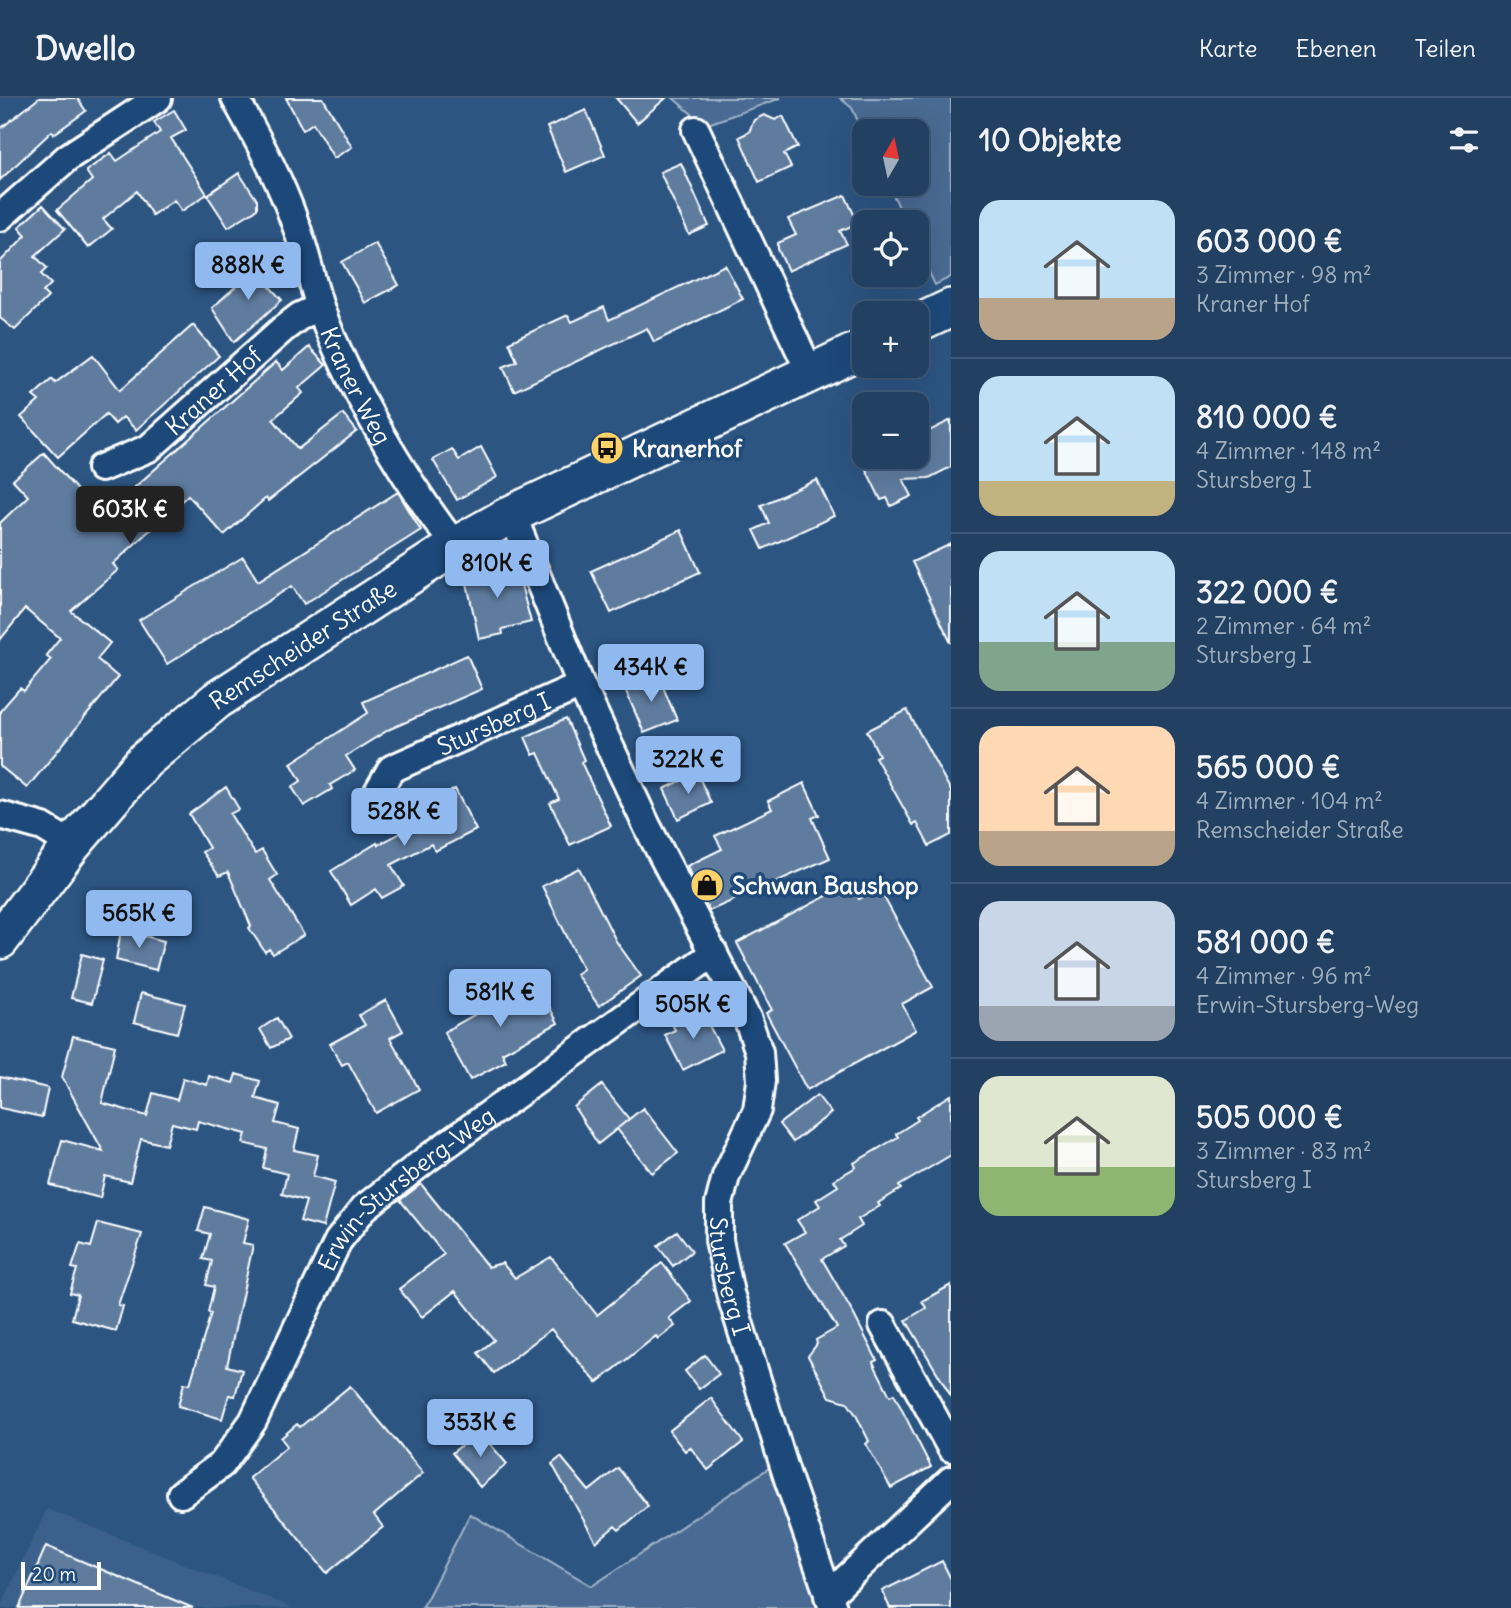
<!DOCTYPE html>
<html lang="de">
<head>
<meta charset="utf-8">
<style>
  body { margin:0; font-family:Delius,sans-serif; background:#294768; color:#f1f3f6; height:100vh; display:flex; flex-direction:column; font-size:26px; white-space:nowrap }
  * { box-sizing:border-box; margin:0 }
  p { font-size:23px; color:#a2afbe }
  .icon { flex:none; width:38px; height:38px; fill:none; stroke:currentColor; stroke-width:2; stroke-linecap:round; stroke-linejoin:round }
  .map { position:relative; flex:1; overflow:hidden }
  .panel { display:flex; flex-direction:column; background:#214062; width:560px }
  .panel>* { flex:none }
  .needle { width:46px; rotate:9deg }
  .buttons { position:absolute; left:852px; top:21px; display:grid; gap:14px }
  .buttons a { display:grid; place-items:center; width:77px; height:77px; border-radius:14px; background:#214062; box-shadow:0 7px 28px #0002,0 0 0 2px #3e5977; font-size:35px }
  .scale { position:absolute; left:21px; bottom:18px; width:80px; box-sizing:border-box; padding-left:7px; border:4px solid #fff; border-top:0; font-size:19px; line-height:24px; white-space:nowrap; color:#fff; -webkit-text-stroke:5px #1f4a7a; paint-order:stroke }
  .price { position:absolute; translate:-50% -60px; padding:0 16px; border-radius:7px; background:#90b9f0; color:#111; font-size:23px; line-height:46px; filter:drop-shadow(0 2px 4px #0008) }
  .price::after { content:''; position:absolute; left:50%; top:42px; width:21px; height:16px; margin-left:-10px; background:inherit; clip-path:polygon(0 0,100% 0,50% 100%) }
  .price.active { background:#222; color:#fff }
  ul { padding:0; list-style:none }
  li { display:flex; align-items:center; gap:21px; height:175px; padding:0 28px }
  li+li { border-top:2px solid #3e5977 }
  li span { display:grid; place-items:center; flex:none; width:196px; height:140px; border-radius:21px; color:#555 }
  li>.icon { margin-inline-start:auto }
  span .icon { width:84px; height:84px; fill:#fffc; stroke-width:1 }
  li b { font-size:30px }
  h2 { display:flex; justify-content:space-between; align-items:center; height:84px; padding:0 28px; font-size:30px }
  header { display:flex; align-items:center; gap:42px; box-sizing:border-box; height:98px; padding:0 35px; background:#214062; border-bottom:2px solid #3e5977 }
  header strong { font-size:33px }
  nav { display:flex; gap:38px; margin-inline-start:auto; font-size:24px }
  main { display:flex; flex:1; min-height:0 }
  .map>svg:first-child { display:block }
  .built { fill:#3b618b }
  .green { fill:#486b92; stroke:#a4b5c8; stroke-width:2 }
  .building { fill:#5e7c9f; stroke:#fff; stroke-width:2 }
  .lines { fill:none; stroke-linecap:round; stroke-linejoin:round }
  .street-casing { stroke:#fff; stroke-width:32 }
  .secondary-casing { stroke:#fff; stroke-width:42 }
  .street { stroke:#1f4a7a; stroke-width:26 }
  .secondary { stroke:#1f4a7a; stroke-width:37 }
  .labels { text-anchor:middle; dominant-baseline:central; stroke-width:7; stroke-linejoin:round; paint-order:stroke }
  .street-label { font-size:24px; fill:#fff; stroke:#1f4a7a }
  .poi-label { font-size:24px; font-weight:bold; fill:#fff; stroke:#1f4a7a; text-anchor:start }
</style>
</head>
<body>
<header>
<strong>Dwello</strong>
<nav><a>Karte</a><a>Ebenen</a><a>Teilen</a></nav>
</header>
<main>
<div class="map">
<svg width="951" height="1510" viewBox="0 0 951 1510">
  <rect width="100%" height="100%" fill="#2c5582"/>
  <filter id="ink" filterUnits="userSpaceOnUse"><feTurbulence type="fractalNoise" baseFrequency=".0143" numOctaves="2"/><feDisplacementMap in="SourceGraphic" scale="14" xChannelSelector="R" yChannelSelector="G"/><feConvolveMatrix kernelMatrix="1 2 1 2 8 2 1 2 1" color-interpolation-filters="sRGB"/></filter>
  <g filter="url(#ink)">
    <path class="built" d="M47 1411 293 1510H0Z"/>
    <path class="green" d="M673 0H781L705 27Z
      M840 0H951V179L935 187 917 149V124H906L888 86H917V33H864V36L852 10Z
      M775 1366 824 1510H422L470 1416 592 1488Z"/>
    <path class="building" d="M39 0H77L86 13 54 36 52 33 0 82V31Z
      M286 0H323L352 49 334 60 313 25 303 32Z
      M616 0H666L637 25Z
      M174 12 186 32 171 40 207 96 182 113 174 102 152 117 137 93 103 121 112 131 88 150 57 112 92 82 86 73 111 55 117 63 160 34 154 24Z
      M586 12 605 57 566 74 547 29Z
      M764 17 775 22 783 18 798 49 784 56 791 69 759 84 739 39 749 34 754 22Z
      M681 65 709 128 689 137 660 74Z
      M239 75 257 102V111L228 129 207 97Z
      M845 97 858 125 840 133 847 146 788 173 778 151V145L796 137 788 121Z
      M43 107 65 131 35 158 47 170 41 176 51 186 43 194 48 199 15 232 0 220V164L26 137 19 129Z
      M375 145 399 187 365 205 342 164Z
      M263 164 279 181 270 189 282 202 234 244 212 210Z
      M725 167 743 201 654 244 647 230 514 293 503 269 517 263 509 244 568 217 572 224 604 209 609 222Z
      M193 227 219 258 136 332 123 319 115 326 106 316 58 359 21 319 39 303 33 298 52 281 55 285 93 257 120 292Z
      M309 249 326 267 299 290 303 295 273 321 298 351 343 316 357 333 268 403 266 400 224 437 188 397 113 466 118 472 71 513 110 545 97 561 118 579 27 690 0 668V613L20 590 24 593 51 561 46 557 60 540 25 511 0 542V425L28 398 13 382 44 355 101 419 276 264 283 272Z
      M951 322V369L929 380 903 381 912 398 891 408 887 400 881 402 860 359H917V339Z
      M481 349 497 379 457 402 433 362 452 351 459 362Z
      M817 382 834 418 763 451 754 432 769 425 761 407Z
      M398 394 421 432 304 506 292 488 167 566 139 522 243 459 258 483Z
      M681 432 700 474 611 515 591 473Z
      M951 446V545L912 464Z
      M515 465 531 524 502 531 503 536 479 541 465 476Z
      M467 557 482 591 390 631 346 658 355 672 330 687 332 691 304 708 292 689 301 683 291 665 368 615 363 604Z
      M658 577 677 622 644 635 625 591Z
      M907 612 951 693V737L929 748 917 725 913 727 875 659 879 657 867 633Z
      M566 621 584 662 581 664 611 728 570 747 550 705 559 701 538 655 533 657 525 639Z
      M697 675 711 705 678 721 664 691Z
      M804 685 819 717 812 720 830 760 709 813 687 768 722 751 715 738 772 711 768 703Z
      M226 689 239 711 230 716 255 756 262 752 277 777 270 782 304 837 273 856 269 851 265 854 249 830 251 828 228 774 219 778 202 754 209 750 189 716Z
      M455 691 476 732 435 753 431 746 391 767 404 788 382 800 376 791 351 807 331 773 377 745 378 747 420 725 413 713Z
      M579 770 616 843 641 878 599 908 576 876 583 871 542 788Z
      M851 785 859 801 879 790 933 889 902 906 916 932 807 992 766 915 772 912 737 845Z
      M121 832 164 843 156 872 116 862Z
      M82 856 103 862 92 905 71 900Z
      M535 882 558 925 502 955 506 963 470 982 444 934Z
      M141 895 185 906 177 935 134 924Z
      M386 902 403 933 390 940 419 991 376 1015 348 964 342 967 330 946 365 927 359 917Z
      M691 917 694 923 704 918 722 952 683 972 665 937 675 932 672 926Z
      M277 920 289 941 271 950 260 931Z
      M73 938 115 948 102 1005 147 1018 153 995 177 1002 183 980 207 987 209 978 233 985 236 976 260 983 255 1000 280 1007 275 1025 299 1031 294 1052 318 1057 313 1078 335 1084 323 1129 300 1123 306 1103 282 1096 287 1076 263 1070 267 1051 243 1045 246 1036 198 1023 196 1031 172 1025 166 1047 141 1041 130 1084 105 1078 100 1100 50 1087 62 1042 103 1053 62 979Z
      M0 979 48 990 42 1019 0 1010Z
      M602 987 629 1021 618 1030 643 1010 678 1055 652 1075 617 1031 598 1046 574 1009Z
      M817 997 831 1015 793 1044 779 1026Z
      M951 997V1057L899 1088 901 1091 878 1105 880 1108 858 1121 862 1128 840 1142 844 1148 822 1161 851 1211 877 1262 873 1264 890 1298 894 1296 931 1369 891 1390 866 1346 869 1343 856 1317 847 1304 830 1299 808 1258 817 1246 816 1242 837 1230 785 1145 805 1134 797 1122 820 1108 816 1102 838 1088 834 1082 856 1069 854 1065 898 1039 896 1036 918 1022 916 1019Z
      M421 1086 488 1169 502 1165 515 1180 551 1159 597 1217 662 1165 691 1203 669 1220 675 1228 658 1241 656 1238 597 1285 551 1231 494 1275 478 1255 494 1242 455 1193 422 1219 399 1191 444 1156 400 1102Z
      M205 1109 249 1121 243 1145 253 1147 227 1268 242 1272 235 1298 229 1297 222 1321 178 1308 184 1285 190 1286 211 1215 208 1214 214 1189 206 1187 212 1163 203 1161 210 1136 198 1133Z
      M98 1125 142 1136 118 1207 123 1208 116 1233 72 1221 78 1197 70 1195 77 1171 72 1170 80 1146 91 1149Z
      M677 1133 692 1153 673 1168 658 1148Z
      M951 1187V1298L906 1222 926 1210 922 1203Z
      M705 1257 719 1276 699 1291 685 1273Z
      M350 1288 423 1375 374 1417 383 1429 327 1475 249 1380 287 1348 281 1340 297 1326 300 1329Z
      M711 1300 743 1344 708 1372 690 1349 685 1353 669 1333Z
      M479 1333 507 1366 480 1389 452 1355Z
      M561 1359 589 1393 618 1370 648 1408 619 1432 615 1428 596 1444 552 1366Z
      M46 1448 193 1510H19Z
      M942 1463 951 1481V1510H890L882 1493Z"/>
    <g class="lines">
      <defs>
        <g id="street">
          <path id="s1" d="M235 0C257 40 280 81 295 125 306 153 311 183 321 212 350 290 404 381 455 448"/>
          <path d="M696 32 810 274"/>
          <path d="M0 119 68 59 158 0"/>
          <path id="s2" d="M101 370 149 350 283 231 300 218 320 209"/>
          <path id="s3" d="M512 416 581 587 647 728 748 922 759 954 761 983 757 1012 726 1078 719 1106V1142L730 1195 788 1381 833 1510"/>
          <path id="s4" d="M377 695 391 671 581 587"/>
          <path d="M0 717 43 729 72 747"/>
          <path d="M883 1227 951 1350"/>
          <path id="s5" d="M181 1396 222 1366 253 1323 338 1143 364 1110 428 1060 714 855"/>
          <path d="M828 1498 951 1382"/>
        </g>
        <g id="secondary">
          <path d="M917 226 951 210"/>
          <path id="s6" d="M0 842 72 747 144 663 217 602 455 448 512 416 864 250"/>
        </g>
      </defs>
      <use href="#street" class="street-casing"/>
      <use href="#secondary" class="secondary-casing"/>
      <use href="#street" class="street"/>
      <use href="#secondary" class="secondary"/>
    </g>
  </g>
  <defs>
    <symbol id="bus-disc" viewBox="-11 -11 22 22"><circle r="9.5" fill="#ffd166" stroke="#1f4a7a"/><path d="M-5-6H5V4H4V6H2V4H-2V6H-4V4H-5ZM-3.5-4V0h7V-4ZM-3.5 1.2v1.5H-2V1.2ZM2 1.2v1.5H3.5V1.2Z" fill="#111"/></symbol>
    <symbol id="shop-disc" viewBox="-11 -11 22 22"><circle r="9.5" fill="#ffd166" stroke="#1f4a7a"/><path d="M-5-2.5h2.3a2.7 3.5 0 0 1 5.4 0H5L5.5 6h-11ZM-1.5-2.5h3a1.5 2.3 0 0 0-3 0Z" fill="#111"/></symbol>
  </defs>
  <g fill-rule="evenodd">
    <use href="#bus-disc" x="588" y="331" width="38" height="38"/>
    <use href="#shop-disc" x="688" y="768" width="38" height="38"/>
  </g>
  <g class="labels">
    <g class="street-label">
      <text stroke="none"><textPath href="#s1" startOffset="313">Kraner Weg</textPath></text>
      <text stroke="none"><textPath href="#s2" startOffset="138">Kraner Hof</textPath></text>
      <text stroke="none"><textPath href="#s6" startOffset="427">Remscheider Straße</textPath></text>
      <text stroke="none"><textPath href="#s4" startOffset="140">Stursberg I</textPath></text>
      <text stroke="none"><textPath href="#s5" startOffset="388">Erwin-Stursberg-Weg</textPath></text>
      <text stroke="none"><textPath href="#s3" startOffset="826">Stursberg I</textPath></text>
    </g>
    <g class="poi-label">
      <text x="632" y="350">Kranerhof</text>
      <text x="732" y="787">Schwan Baushop</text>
    </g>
  </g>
</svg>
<div class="buttons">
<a><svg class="needle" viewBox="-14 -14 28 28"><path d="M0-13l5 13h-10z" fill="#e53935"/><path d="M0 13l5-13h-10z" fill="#a2afbe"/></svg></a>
<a><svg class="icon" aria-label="locate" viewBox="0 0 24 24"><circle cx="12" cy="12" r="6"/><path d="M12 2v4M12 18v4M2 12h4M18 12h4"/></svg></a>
<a>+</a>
<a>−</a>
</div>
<div class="scale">20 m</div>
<b class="price" style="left:248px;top:204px">888K €</b>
<b class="price active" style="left:130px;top:448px">603K €</b>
<b class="price" style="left:497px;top:502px">810K €</b>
<b class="price" style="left:651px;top:606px">434K €</b>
<b class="price" style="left:688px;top:698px">322K €</b>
<b class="price" style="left:404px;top:750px">528K €</b>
<b class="price" style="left:139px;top:852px">565K €</b>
<b class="price" style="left:500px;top:931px">581K €</b>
<b class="price" style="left:693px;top:943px">505K €</b>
<b class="price" style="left:480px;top:1361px">353K €</b>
</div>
<section class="panel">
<h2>10 Objekte<svg class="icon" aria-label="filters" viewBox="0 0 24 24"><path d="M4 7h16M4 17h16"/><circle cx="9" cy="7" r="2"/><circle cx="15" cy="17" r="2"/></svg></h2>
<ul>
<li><span style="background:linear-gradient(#bfe0f5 70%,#b9a48a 0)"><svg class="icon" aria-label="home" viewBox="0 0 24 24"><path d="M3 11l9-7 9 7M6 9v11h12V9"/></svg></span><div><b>603 000 €</b><p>3 Zimmer · 98 m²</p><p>Kraner Hof</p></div></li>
<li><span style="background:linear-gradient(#bfe0f5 75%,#c2b280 0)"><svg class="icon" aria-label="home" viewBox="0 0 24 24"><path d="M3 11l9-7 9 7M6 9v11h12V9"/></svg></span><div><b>810 000 €</b><p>4 Zimmer · 148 m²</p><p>Stursberg I</p></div></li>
<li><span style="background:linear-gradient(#bfe0f5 65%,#7fa58c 0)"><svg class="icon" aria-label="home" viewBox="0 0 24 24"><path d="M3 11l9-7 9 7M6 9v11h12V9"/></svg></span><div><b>322 000 €</b><p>2 Zimmer · 64 m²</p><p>Stursberg I</p></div></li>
<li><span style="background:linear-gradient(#ffd9b3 75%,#b9a48a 0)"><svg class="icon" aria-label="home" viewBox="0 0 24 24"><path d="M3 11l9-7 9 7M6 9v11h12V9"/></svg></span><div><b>565 000 €</b><p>4 Zimmer · 104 m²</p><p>Remscheider Straße</p></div></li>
<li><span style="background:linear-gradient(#c9d6e8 75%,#9aa5b1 0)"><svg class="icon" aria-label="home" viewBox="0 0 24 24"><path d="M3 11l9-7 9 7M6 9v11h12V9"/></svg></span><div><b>581 000 €</b><p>4 Zimmer · 96 m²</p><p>Erwin-Stursberg-Weg</p></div></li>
<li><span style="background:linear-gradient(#dfe7d0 65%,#8fb573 0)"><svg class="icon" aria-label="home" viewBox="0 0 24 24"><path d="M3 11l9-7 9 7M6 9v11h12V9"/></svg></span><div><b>505 000 €</b><p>3 Zimmer · 83 m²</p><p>Stursberg I</p></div></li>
</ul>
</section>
</main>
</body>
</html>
